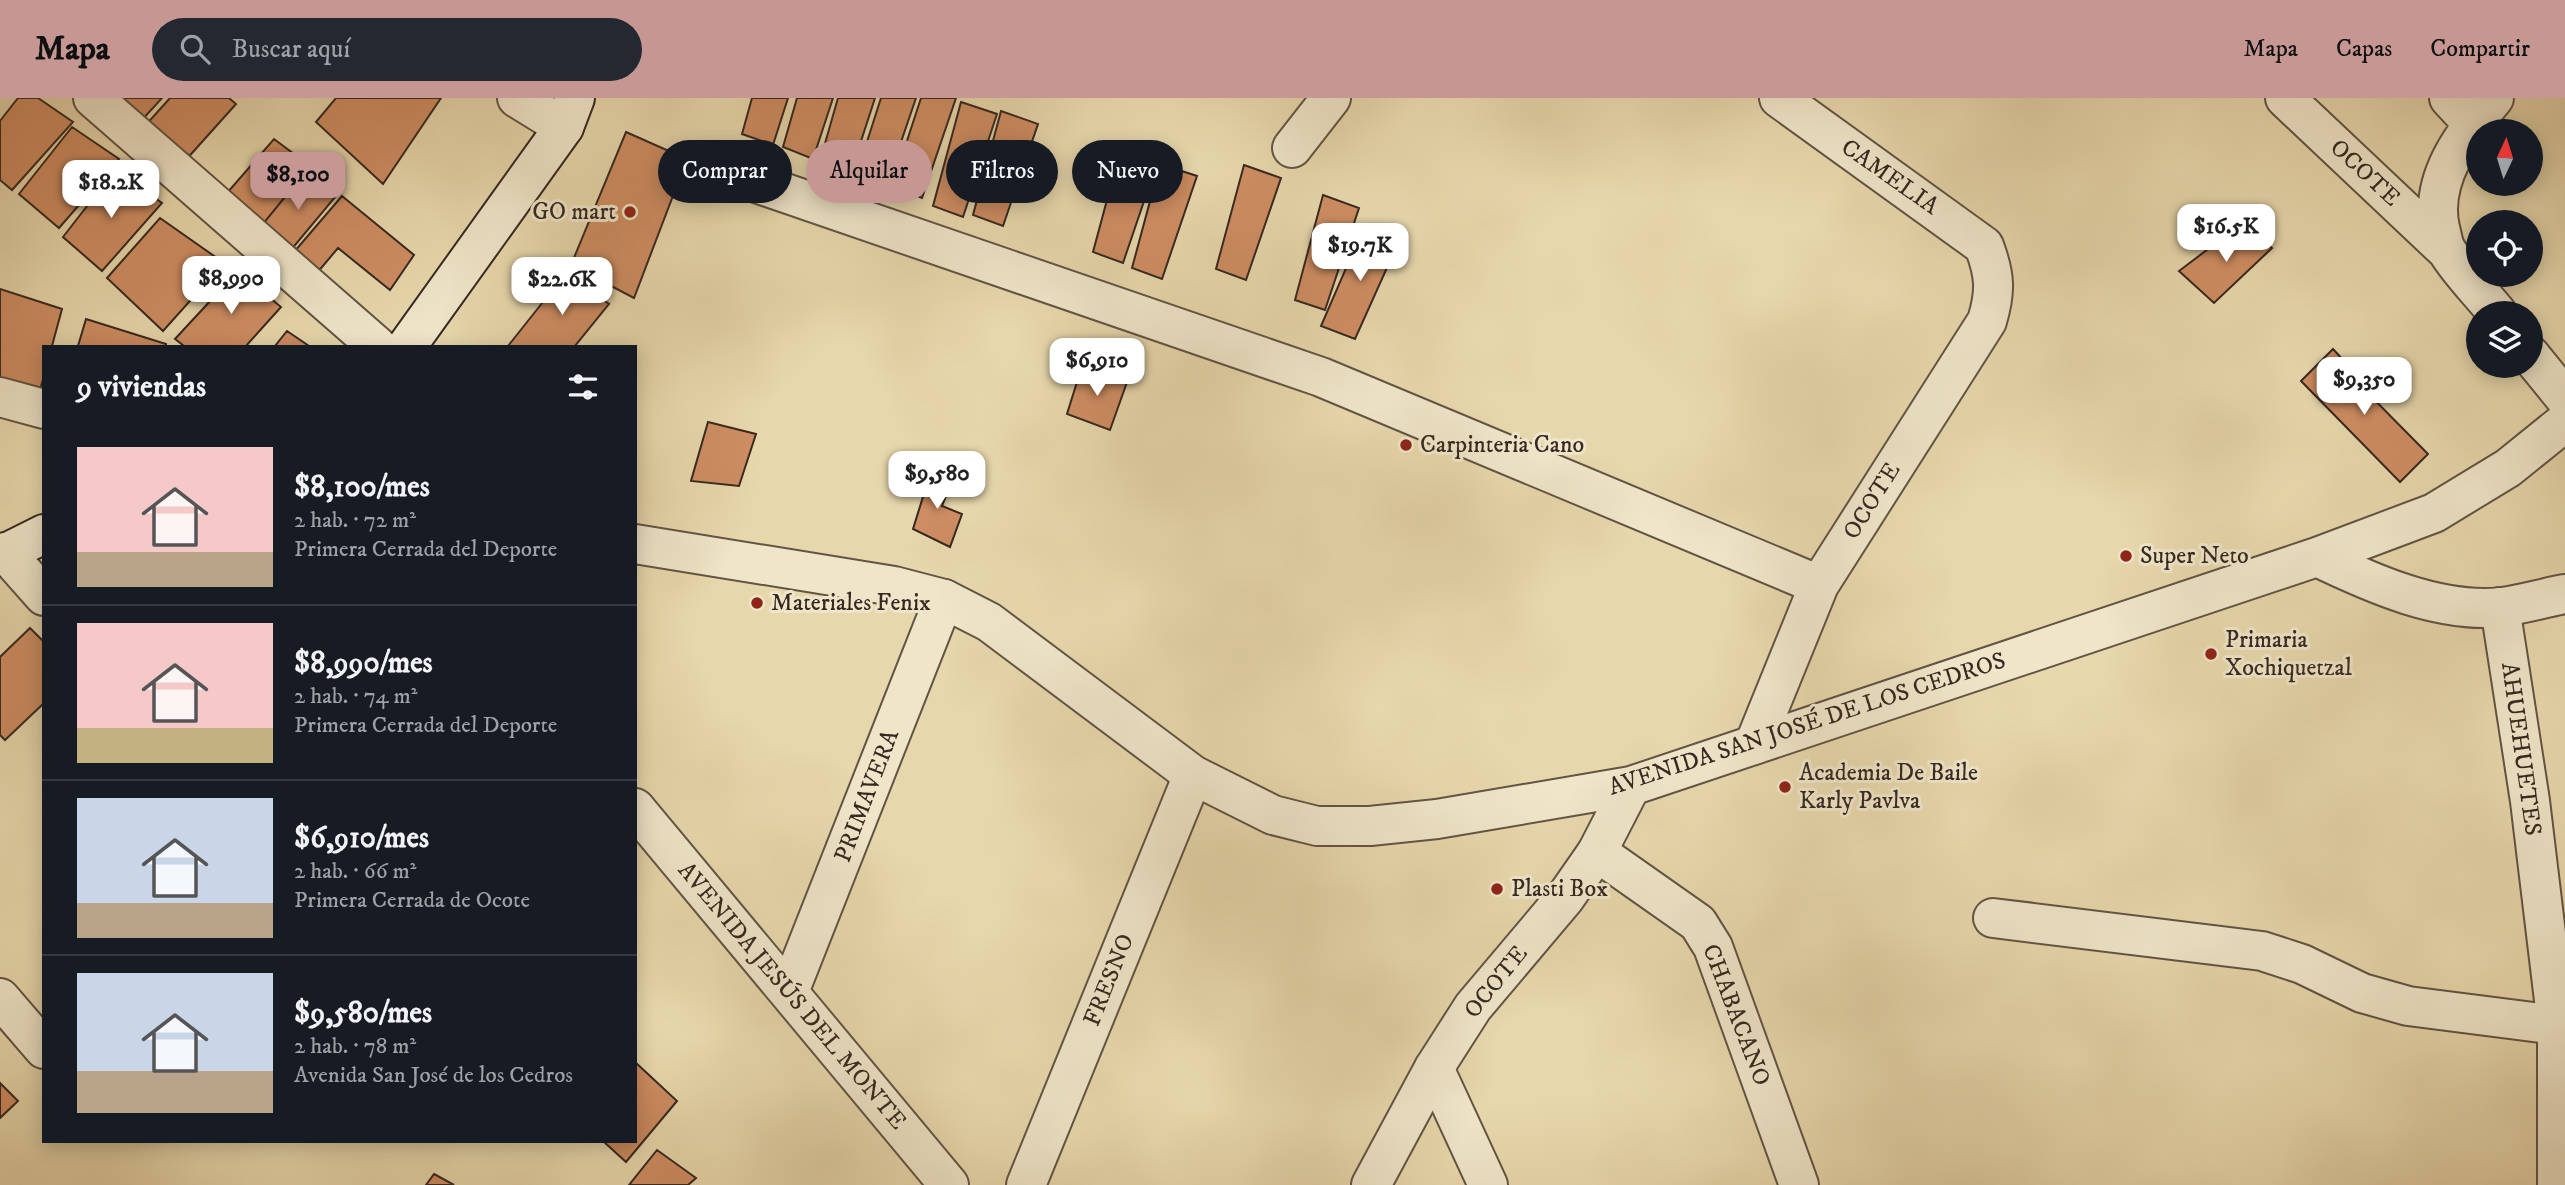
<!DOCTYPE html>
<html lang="es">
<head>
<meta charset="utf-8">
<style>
  body { margin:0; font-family:"IM FELL DW Pica",serif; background:#242831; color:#f1f3f6; height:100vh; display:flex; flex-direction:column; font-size:26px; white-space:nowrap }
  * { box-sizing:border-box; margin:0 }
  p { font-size:23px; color:#9ea1a6 }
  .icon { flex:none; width:38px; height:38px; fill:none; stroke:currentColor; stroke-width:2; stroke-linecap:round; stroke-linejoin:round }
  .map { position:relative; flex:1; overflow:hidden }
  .details { position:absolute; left:42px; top:247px; width:595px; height:798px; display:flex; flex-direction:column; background:#171b24; border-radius:0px; box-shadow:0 4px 18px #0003 }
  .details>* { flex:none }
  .guide { position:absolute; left:658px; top:42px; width:665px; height:63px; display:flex; gap:14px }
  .needle { width:46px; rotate:4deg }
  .buttons { position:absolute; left:2466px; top:21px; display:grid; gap:14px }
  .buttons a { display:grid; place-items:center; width:77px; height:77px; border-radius:50%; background:#171b24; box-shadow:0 4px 18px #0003; font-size:35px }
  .price { position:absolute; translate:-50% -60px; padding:0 16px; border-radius:14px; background:#fff; color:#222; font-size:23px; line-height:46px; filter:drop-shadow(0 2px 4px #0008) }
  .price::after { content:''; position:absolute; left:50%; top:42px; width:21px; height:16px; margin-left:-10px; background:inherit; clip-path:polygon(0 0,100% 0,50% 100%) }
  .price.selected { background:#c59692; color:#111 }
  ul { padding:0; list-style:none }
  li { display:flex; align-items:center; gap:21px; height:175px; padding:0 35px }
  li+li { border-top:2px solid #363941 }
  li span { display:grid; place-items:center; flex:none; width:196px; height:140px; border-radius:0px; color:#555 }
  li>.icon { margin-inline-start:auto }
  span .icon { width:84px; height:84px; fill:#fffc; stroke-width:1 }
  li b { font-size:30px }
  h2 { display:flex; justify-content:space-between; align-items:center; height:84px; padding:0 35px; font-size:30px }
  .pill { padding:0 24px; border-radius:32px; background:#171b24; box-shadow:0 4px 18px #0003; font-size:24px; line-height:63px }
  .pill.selected { background:#c59692; color:#111 }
  header { display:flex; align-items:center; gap:42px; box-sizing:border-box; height:98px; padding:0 35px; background:#c59692; color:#111 }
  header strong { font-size:33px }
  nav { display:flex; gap:38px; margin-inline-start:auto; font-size:24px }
  .search { width:490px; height:63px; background:#242831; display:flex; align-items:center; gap:18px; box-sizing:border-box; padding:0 24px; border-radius:38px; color:#9ea1a6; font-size:26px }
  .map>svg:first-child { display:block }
  .building { fill:#ce8d62; stroke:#362921; stroke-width:2 }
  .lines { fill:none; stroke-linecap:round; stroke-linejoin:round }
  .minor-casing { stroke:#625444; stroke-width:42 }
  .tertiary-casing { stroke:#625444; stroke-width:42 }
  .secondary-casing { stroke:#362921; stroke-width:42 }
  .minor { stroke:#efe5c9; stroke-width:38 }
  .tertiary { stroke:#efe5c9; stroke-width:38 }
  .secondary { stroke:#efe5c9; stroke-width:38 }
  .poi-dot { fill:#8f2418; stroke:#efe5c9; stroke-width:2.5 }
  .labels { text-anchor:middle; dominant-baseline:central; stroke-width:6; stroke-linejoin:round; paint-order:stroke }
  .street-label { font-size:24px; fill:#362921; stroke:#efe5c9 }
  .poi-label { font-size:24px; fill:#362921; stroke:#efe5c9; text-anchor:start }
</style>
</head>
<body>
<header>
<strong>Mapa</strong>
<div class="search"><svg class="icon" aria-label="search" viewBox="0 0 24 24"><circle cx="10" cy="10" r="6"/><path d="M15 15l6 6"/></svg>Buscar aquí</div>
<nav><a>Mapa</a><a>Capas</a><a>Compartir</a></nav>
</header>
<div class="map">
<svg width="2565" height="1087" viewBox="0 0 2565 1087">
  <rect width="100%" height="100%" fill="#e7d7ac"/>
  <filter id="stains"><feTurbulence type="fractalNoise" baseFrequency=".00286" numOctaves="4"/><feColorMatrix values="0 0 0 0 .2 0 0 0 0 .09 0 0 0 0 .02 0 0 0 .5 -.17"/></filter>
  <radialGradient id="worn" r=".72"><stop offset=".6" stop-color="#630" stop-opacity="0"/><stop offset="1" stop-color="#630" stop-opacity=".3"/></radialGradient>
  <path class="building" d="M18 0H38L73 24 12 92 0 82V23Z
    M115 0H162L141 23Z
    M170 0H229L236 6 184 64 144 29Z
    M336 0H441L383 86 316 24Z
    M752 0H788L773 47 742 36Z
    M797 0H833L813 61 783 49Z
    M838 0H875L851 74 820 63Z
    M881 0H916L887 85 857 75Z
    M921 0H956L922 100 892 89Z
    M961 4 997 16 963 119 933 108Z
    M1001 13 1038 26 1003 128 973 117Z
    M72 29 119 61 59 130 19 96Z
    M626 34 687 61 634 200 571 167Z
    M274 41 310 68 254 137 220 103Z
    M1121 50 1158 62 1123 165 1093 154Z
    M1160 66 1197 78 1162 181 1132 170Z
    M1244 67 1281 80 1246 182 1216 171Z
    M310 68 341 92 286 158 254 137Z
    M115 72 162 105 102 173 63 139Z
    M1323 97 1359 110 1325 212 1295 202Z
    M342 98 414 157 390 192 338 150 317 175 294 154Z
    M160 120 224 165 163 233 107 180Z
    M2246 128 2272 150 2214 205 2179 173 2216 145 2222 154 2230 149 2226 140Z
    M1363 131 1399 143 1355 241 1321 228Z
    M238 173 281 209 246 248H184L175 241Z
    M566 175 609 206 575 248H508Z
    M0 191 62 211 52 248H44V278L39 295 0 281Z
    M86 221 166 246V248H78Z
    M287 233 309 248H275Z
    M2333 251 2345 264 2341 268 2428 356 2400 384 2301 283Z
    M1082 268 1127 284 1110 332 1067 316Z
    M708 324 756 336 739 388 691 383Z
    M931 373 954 378 942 408 962 416 950 449 913 431Z
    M30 530 44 544V605L5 642 0 637V559Z
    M635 964 677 1003 626 1064 603 1043H635Z
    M0 985 18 1003 0 1020Z
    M657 1052 696 1080 688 1087H629Z
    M434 1076 454 1087H426Z"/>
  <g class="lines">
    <defs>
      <path id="minor" d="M93 0 377 248
        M517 0 564 29
        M2285 0 2445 151
        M2449 0 2473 26
        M2494 0C2464 36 2429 81 2440 130 2442 137 2443 146 2446 151 2456 170 2483 197 2497 215
        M1292 50 1331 0
        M727 75 1321 279 1819 487
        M2530 257 2565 300
        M0 299 44 311
        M5 454 44 498
        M2500 509 2530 703 2557 927V1087
        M1754 647 1819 487 1987 223C1996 193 1995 177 1984 148L1779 0
        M635 710 949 1087
        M1597 754 1698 825 1713 849 1799 1087
        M1993 820 2262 853 2302 866 2362 895 2408 908 2557 927
        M789 894 944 501
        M0 900 44 951
        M1434 970 1488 1087
        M1026 1087 1193 677"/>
      <path id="tertiary" d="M635 446 894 488 944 501 989 524 1193 677 1273 717 1317 728H1370L1437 721 1631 688 2317 459 2434 415 2508 370 2565 324
        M2317 459C2371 485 2440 516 2502 509 2523 506 2544 500 2565 496
        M1371 1087 1434 970 1473 909 1565 800 1597 754 1631 688"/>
      <path id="secondary" d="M407 248 564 29 575 0
        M0 458 44 436"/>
    </defs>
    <use href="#minor" class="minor-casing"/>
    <use href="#tertiary" class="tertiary-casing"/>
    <use href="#secondary" class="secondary-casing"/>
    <use href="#minor" class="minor"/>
    <use href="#tertiary" class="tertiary"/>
    <use href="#secondary" class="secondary"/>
  </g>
  <g class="poi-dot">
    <circle cx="630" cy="114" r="7"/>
    <circle cx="1406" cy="347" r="7"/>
    <circle cx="2126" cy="458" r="7"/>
    <circle cx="757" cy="505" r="7"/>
    <circle cx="2211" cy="556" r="7"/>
    <circle cx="1785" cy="689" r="7"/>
    <circle cx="1497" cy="791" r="7"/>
  </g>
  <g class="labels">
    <g class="street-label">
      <text transform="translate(2365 75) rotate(43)">OCOTE</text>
      <text transform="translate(1890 79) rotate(35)">CAMELIA</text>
      <text transform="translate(1872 403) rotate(-58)">OCOTE</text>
      <text transform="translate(1807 626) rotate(-18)">AVENIDA SAN JOSÉ DE LOS CEDROS</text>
      <text transform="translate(2521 651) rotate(82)">AHUEHUETES</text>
      <text transform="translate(867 698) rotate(-69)">PRIMAVERA</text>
      <text transform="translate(1109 882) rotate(-68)">FRESNO</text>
      <text transform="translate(1496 884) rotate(-51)">OCOTE</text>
      <text transform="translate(792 898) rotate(50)">AVENIDA JESÚS DEL MONTE</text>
      <text transform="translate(1736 917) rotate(69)">CHABACANO</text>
    </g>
    <g class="poi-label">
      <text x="616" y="114" text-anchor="end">GO mart</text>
      <text x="1420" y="347">Carpinteria Cano</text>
      <text x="2140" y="458">Super Neto</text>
      <text x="771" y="505">Materiales Fenix</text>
      <text x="2225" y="542">Primaria<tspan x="2225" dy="28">Xochiquetzal</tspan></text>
      <text x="1799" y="675">Academia De Baile<tspan x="1799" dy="28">Karly Pavlva</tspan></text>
      <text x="1511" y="791">Plasti Box</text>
    </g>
  </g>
  <rect width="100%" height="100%" filter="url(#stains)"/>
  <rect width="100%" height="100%" fill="url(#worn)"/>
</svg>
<div class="buttons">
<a><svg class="needle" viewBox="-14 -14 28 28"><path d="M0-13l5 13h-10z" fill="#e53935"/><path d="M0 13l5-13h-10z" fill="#9ea1a6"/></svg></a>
<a><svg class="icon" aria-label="locate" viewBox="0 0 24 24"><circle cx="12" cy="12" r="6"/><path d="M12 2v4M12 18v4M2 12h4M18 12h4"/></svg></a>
<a><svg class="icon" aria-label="layers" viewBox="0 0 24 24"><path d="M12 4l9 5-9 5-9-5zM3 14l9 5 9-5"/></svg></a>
</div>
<b class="price selected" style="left:298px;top:114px">$8,100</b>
<b class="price" style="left:111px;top:122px">$18.2K</b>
<b class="price" style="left:2226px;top:166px">$16.5K</b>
<b class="price" style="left:1360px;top:185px">$19.7K</b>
<b class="price" style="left:231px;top:218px">$8,990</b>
<b class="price" style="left:562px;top:219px">$22.6K</b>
<b class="price" style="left:1097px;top:300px">$6,910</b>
<b class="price" style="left:2364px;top:319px">$9,350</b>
<b class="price" style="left:937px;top:413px">$9,580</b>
<div class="guide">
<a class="pill">Comprar</a>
<a class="pill selected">Alquilar</a>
<a class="pill">Filtros</a>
<a class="pill">Nuevo</a>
</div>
<section class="details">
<h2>9 viviendas<svg class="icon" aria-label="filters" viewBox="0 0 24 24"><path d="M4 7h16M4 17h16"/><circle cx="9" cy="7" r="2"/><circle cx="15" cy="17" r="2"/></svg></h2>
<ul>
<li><span style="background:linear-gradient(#f6c9c9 75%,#b9a48a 0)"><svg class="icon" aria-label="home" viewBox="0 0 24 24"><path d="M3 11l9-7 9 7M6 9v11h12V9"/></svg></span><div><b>$8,100/mes</b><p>2 hab. · 72 m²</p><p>Primera Cerrada del Deporte</p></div></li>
<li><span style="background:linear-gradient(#f6c9c9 75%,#c2b280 0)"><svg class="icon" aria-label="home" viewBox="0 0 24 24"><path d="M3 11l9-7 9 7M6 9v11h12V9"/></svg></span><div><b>$8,990/mes</b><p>2 hab. · 74 m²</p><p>Primera Cerrada del Deporte</p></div></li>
<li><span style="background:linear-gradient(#c9d6e8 75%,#b9a48a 0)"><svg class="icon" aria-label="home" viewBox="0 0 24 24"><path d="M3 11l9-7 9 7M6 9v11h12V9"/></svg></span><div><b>$6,910/mes</b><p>2 hab. · 66 m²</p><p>Primera Cerrada de Ocote</p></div></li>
<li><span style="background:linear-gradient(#c9d6e8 70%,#b9a48a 0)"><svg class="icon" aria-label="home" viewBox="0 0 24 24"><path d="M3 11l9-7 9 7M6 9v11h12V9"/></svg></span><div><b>$9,580/mes</b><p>2 hab. · 78 m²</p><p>Avenida San José de los Cedros</p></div></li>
</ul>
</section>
</div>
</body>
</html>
